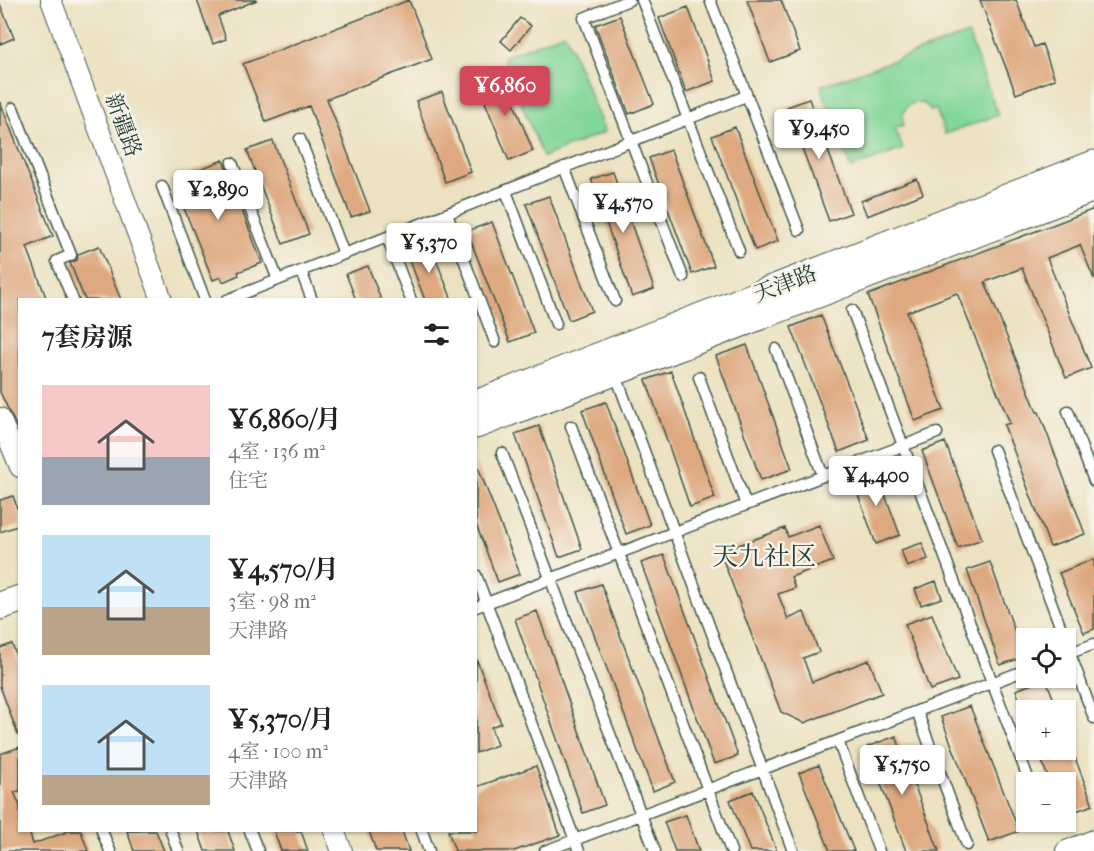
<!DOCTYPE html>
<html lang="zh">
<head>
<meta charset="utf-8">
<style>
  body { margin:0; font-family:"IM FELL French Canon","Noto Serif SC",serif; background:#f6f6f6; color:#222; height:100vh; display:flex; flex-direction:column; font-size:22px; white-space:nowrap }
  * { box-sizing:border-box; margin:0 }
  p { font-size:20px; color:#767676 }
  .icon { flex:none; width:33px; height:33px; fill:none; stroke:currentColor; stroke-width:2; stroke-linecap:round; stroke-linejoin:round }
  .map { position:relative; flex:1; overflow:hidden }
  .sheet { position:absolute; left:18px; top:298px; width:459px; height:534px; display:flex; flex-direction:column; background:#fff; border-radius:0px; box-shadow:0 2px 4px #0004 }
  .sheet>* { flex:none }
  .controls { position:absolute; left:1016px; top:628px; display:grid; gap:12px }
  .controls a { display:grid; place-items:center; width:60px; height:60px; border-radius:0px; background:#fff; box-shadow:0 2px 4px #0004; font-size:30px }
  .price { position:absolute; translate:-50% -51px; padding:0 14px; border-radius:6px; background:#fff; color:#222; font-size:20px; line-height:39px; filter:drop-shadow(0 2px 3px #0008) }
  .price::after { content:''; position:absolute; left:50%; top:36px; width:18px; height:14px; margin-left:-9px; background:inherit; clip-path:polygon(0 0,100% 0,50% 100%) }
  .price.selected { background:#d1495b; color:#fff }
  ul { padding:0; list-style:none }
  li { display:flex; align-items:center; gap:18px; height:150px; padding:0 24px }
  li span { display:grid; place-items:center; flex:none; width:168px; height:120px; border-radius:0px; color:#555 }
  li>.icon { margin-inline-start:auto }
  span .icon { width:72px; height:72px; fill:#fffc; stroke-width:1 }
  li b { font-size:26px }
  h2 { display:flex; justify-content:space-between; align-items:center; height:72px; padding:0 24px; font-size:26px }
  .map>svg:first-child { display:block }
  .green { fill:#82d79a; stroke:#508a67; stroke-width:1.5 }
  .building { fill:#dea980 }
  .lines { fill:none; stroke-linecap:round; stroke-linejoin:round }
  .lane-casing { stroke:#3e5649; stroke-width:13 }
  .street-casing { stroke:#3e5649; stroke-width:22 }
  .secondary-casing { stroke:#3e5649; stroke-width:29 }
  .lane { stroke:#fff; stroke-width:10 }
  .street { stroke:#fff; stroke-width:20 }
  .secondary { stroke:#fff; stroke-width:27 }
  .labels { text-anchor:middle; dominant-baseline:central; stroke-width:5; stroke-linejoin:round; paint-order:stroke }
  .street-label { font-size:22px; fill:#1f3d34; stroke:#f7f3e8 }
  .quarter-label { font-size:26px; fill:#1f3d34; stroke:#f7f3e8 }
</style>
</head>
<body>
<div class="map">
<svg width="1094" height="851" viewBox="0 0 1094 851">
  <rect width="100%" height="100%" fill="#f7f3e8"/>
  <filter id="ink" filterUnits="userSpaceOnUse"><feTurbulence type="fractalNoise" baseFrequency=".0167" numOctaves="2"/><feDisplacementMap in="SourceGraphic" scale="12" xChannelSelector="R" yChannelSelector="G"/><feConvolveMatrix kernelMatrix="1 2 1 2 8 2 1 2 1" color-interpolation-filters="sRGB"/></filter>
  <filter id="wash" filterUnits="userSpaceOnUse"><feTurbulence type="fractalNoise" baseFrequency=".008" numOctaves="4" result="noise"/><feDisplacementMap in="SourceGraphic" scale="24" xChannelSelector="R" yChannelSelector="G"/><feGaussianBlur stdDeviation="1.35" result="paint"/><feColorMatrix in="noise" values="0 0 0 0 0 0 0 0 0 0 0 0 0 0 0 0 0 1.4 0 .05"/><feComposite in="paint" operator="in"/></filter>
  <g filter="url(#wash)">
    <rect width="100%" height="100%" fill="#ece2c1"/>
    <path class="green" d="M565 33 605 132 543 157 503 57Z
      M968 34 998 115 945 134 936 109 931 111 925 104C908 100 901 109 903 125L895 128 903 149 851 168 821 86Z"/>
    <g id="blocks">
      <path class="building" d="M197 0H257L218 16 226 39 213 44Z
        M409 0 432 59 327 99 370 211 351 217 309 106 266 122 243 64Z
        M747 0H781L800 51 770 62Z
        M980 0H1016L1034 47 1042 44 1055 79 1016 94Z
        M0 4 14 38 0 44Z
        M688 7 715 81 686 92 659 18Z
        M620 16 654 104 629 114 595 25Z
        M520 18 531 26 511 50 501 41Z
        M500 69 533 151 509 161 479 87 490 83 486 75Z
        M442 92 471 172 445 182 416 101Z
        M809 99 851 213 829 221 787 107Z
        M0 102 53 236 27 247 47 300H20V434L0 392Z
        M735 127 778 241 755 250 712 136Z
        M273 141 309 234 283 244 247 150Z
        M671 150 714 266 692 274 649 158Z
        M223 160 262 263 238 272 239 275 223 282 221 277 213 280 175 186 182 183 180 177Z
        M613 172 654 289 632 297 591 179Z
        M917 179 923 194 867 216 861 201Z
        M549 196 592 311 569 320 526 204Z
        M1094 209V279L1080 245 1047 258 1091 368 1066 378 1022 268 985 282 1037 412H1039L1085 534 1050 547 1004 425 1010 423 957 293 907 312 944 410 915 421 868 295Z
        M492 222 534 333 510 342 467 231Z
        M430 244 452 300H425L407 253Z
        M99 246 121 300H85L70 263 77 260 78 254Z
        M368 266 381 300H356L346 274Z
        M821 315 869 440 839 452 791 327Z
        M747 345 792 469 761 480 716 356Z
        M671 371 715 498 690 507 646 380Z
        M606 402 650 525 626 534 582 410Z
        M539 426 582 549 559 557 515 434Z
        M945 442 982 539 958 548 922 451Z
        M476 462 520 574 498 582 476 524Z
        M876 470 900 535 876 544 852 478Z
        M13 496 20 516V525L0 532V500Z
        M819 525 833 561 791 577 795 588 778 594 788 619 804 612 819 652 803 658 812 682 869 660 882 693 804 723 781 712 720 552 785 528 788 537Z
        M922 543 928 559 907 567 901 550Z
        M664 555 738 756 714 764 641 563Z
        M1094 559V629L1084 633 1059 573Z
        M990 562 1024 657 1000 665 967 570Z
        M936 581 942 598 921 605 915 589Z
        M601 584 675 782 653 791 578 592Z
        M537 611 605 805 583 813 515 619Z
        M932 614 958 680 930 690 905 624Z
        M12 644 20 666V735H18L0 686V648Z
        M476 658 501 723 491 727 497 745 476 753Z
        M1046 679 1058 711H1023L1016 690Z
        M970 706 1019 831 989 842 941 717Z
        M896 736 939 851H906L867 747Z
        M20 747V791L14 792 20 806V831H29L33 844 69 831H81L88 851H0V754Z
        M1038 750H1072L1093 805 1065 815V783H1050Z
        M819 765 854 851H830L799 773Z
        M536 766 560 835 514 851H455L448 831H476V787Z
        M753 791 777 851H750L730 800Z
        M686 815 699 851H675L664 822Z
        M127 831H156L164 851H134Z
        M198 831H228L235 851H205Z
        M274 831H301L308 851H281Z
        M369 831H402L409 851H376Z"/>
    </g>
  </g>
  <g filter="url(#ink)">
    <use href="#blocks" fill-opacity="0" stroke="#3e5649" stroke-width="1.5"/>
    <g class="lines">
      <defs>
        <path id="lane" d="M629 0 584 18 683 277
          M642 0 739 251
          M710 0 799 230
          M13 108 71 255 57 261 73 300
          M300 139 344 254
          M232 163 278 280
          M564 167 615 301
          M162 186 205 300
          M506 191 556 324
          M447 214 495 342
          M387 237 411 300
          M301 271 312 300
          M227 300 746 96
          M852 310 1030 783
          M776 349 823 476
          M615 373 793 851
          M699 377 746 505
          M1068 411 1094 481
          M571 426 731 851
          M994 450 1065 639
          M502 453 655 851
          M476 575 579 851
          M476 607 937 433
          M1065 640 1094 718
          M1065 655 1094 644
          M917 711 967 845
          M838 741 879 851
          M102 831 110 851
          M171 831 178 851
          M250 831 258 851
          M422 831 429 851
          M545 851 1026 670"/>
        <path id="street" d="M51 0 162 300
          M0 418 20 467
          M334 831 342 851
          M1066 851 1094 840"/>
        <path id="secondary" d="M476 404 1094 164
          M476 425 1094 188
          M0 606 20 599"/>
      </defs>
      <use href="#lane" class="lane-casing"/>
      <use href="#street" class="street-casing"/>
      <use href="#secondary" class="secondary-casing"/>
      <use href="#lane" class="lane"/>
      <use href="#street" class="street"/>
      <use href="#secondary" class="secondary"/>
    </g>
  </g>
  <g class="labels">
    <g class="street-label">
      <text transform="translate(123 125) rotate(70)">新疆路</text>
      <text transform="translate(785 284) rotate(-21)">天津路</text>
    </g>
    <g class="quarter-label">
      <text x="764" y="556">天九社区</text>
    </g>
  </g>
</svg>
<div class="controls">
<a><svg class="icon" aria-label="locate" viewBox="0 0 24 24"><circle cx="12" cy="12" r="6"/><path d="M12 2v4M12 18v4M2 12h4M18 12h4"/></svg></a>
<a>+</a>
<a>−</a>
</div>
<b class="price selected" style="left:505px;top:117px">¥6,860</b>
<b class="price" style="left:819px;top:160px">¥9,450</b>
<b class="price" style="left:218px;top:221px">¥2,890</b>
<b class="price" style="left:623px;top:234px">¥4,570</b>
<b class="price" style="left:429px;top:274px">¥5,370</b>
<b class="price" style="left:876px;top:507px">¥4,400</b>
<b class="price" style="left:902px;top:796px">¥5,750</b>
<section class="sheet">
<h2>7套房源<svg class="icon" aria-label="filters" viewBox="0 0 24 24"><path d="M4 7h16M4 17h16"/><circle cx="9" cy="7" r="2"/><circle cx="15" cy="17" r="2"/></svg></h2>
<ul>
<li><span style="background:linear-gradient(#f6c9c9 60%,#9aa5b1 0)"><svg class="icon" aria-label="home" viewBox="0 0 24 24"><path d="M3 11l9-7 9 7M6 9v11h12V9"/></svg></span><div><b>¥6,860/月</b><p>4室 · 136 m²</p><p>住宅</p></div></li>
<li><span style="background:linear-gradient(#bfe0f5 60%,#b9a48a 0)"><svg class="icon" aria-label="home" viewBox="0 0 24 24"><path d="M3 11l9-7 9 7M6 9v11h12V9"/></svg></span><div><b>¥4,570/月</b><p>3室 · 98 m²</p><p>天津路</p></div></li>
<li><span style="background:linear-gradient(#bfe0f5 75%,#b9a48a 0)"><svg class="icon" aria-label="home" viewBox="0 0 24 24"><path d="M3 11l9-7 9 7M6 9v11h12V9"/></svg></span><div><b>¥5,370/月</b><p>4室 · 100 m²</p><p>天津路</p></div></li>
</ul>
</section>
</div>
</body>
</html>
